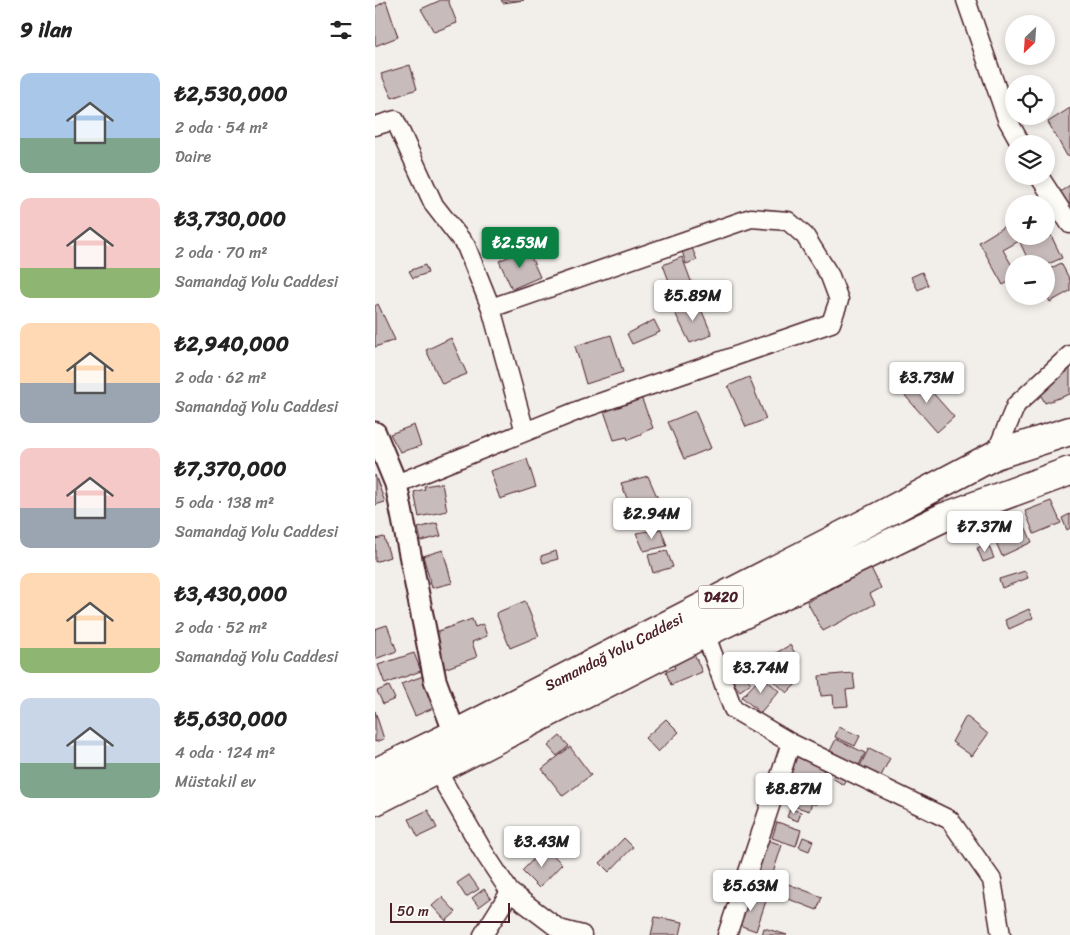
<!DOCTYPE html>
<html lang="tr">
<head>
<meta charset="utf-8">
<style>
  body { margin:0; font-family:Sriracha,sans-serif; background:#f6f6f6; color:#222; height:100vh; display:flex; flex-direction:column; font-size:19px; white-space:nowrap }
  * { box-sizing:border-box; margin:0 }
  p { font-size:16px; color:#767676 }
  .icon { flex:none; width:28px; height:28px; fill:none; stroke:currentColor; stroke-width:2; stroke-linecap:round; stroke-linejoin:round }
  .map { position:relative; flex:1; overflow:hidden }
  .drawer { display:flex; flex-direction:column; background:#fff; width:375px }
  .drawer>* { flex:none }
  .needle { width:32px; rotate:205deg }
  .buttons { position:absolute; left:630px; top:15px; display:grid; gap:10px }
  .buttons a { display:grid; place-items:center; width:50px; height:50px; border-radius:50%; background:#fff; box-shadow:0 2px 8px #0003; font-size:25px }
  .scale { position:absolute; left:15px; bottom:12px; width:120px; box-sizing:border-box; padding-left:5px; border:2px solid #4a1f2b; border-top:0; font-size:14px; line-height:18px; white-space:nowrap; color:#4a1f2b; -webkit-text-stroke:4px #fdfcf7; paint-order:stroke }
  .price { position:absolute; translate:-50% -42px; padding:0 11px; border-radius:5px; background:#fff; color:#222; font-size:16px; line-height:32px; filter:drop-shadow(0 1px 2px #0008) }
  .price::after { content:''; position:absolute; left:50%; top:30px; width:15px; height:11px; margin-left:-8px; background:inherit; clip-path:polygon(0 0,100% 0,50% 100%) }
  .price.current { background:#0b8043; color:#fff }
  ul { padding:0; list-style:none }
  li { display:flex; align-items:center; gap:15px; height:125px; padding:0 20px }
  li span { display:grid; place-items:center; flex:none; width:140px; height:100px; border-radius:10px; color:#555 }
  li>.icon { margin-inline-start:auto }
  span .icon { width:60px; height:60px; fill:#fffc; stroke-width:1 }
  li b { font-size:21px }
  h2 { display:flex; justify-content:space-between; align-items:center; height:60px; padding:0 20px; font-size:21px }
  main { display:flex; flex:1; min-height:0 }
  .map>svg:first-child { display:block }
  .building { fill:#c8bbbb; stroke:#4a1f2b }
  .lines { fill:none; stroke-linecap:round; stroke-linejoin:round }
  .minor-casing { stroke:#4a1f2b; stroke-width:21 }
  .tertiary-casing { stroke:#4a1f2b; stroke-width:25 }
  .trunk-casing { stroke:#4a1f2b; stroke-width:31 }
  .minor { stroke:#fdfcf7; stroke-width:18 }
  .tertiary { stroke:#fdfcf7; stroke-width:21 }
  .trunk { stroke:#fdfcf7; stroke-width:28 }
  .labels { text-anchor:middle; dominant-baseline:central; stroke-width:4; stroke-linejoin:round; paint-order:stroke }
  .shield { fill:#fdfcf7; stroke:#806168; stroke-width:1 }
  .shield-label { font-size:14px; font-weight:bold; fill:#4a1f2b }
  .street-label { font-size:15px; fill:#4a1f2b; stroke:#fdfcf7 }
</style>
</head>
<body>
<main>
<section class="drawer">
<h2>9 ilan<svg class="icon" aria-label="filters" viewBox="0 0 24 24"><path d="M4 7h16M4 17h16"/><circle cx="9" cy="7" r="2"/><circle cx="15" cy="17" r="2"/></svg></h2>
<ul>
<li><span style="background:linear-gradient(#a9c7e8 65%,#7fa58c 0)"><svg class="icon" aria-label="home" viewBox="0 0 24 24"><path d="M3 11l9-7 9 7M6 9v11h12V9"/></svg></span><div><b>₺2,530,000</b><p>2 oda · 54 m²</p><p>Daire</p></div></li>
<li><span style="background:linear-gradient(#f6c9c9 70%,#8fb573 0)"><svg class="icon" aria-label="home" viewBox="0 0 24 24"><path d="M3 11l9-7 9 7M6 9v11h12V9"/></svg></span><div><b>₺3,730,000</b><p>2 oda · 70 m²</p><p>Samandağ Yolu Caddesi</p></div></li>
<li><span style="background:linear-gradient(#ffd9b3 60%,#9aa5b1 0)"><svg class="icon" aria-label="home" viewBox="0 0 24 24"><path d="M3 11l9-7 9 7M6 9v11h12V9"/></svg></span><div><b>₺2,940,000</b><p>2 oda · 62 m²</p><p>Samandağ Yolu Caddesi</p></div></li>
<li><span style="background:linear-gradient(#f6c9c9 60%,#9aa5b1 0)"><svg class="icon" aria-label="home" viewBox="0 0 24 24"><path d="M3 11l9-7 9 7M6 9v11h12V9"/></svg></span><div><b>₺7,370,000</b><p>5 oda · 138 m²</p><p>Samandağ Yolu Caddesi</p></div></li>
<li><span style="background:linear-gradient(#ffd9b3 75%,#8fb573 0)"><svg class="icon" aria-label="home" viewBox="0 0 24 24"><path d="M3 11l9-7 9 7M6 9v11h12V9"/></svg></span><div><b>₺3,430,000</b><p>2 oda · 52 m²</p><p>Samandağ Yolu Caddesi</p></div></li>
<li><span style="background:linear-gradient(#c9d6e8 65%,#7fa58c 0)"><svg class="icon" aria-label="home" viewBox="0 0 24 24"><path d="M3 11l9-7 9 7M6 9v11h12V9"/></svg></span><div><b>₺5,630,000</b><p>4 oda · 124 m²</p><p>Müstakil ev</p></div></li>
</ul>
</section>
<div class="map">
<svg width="695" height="935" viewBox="0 0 695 935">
  <rect width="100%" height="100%" fill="#f2efeb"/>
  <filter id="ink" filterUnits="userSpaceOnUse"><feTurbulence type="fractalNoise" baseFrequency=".02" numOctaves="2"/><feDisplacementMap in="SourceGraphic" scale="10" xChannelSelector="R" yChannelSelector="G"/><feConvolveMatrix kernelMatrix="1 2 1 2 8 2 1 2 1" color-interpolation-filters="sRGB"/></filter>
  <g filter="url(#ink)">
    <path class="building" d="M66 0H73L82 23 59 32 46 9Z
      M126 0H149L128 3Z
      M11 1 23 37 0 46V7Z
      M35 65 42 89 17 98 6 74Z
      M695 108V155L692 156 673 122Z
      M695 185V211L682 194Z
      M635 223 639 230V236H642L644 241 628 250 639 269V279L628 285 604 242Z
      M671 225 687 258 671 265V264H655L642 236H671Z
      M152 248 165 277 137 289 124 261Z
      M317 248 322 260 311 264 307 251Z
      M307 257 319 289 300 297 288 265Z
      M686 263 695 280V291L675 302 671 294V271Z
      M50 265 53 273 38 278 34 271Z
      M547 272 553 285 543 290 536 277Z
      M323 302 337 335 315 343 299 311Z
      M3 304 20 340 0 347V306Z
      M279 320 285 332 257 344 252 334Z
      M236 335 248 372 211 384 200 346Z
      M76 338 92 374 67 384 51 350Z
      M695 359V394L670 403 663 390Z
      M543 376 579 417 562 432 526 391Z
      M374 377 391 419 371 427 353 386Z
      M266 397 278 428 266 433V435L253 440 252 437 239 440 228 408Z
      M320 411 336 448 309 459 293 422Z
      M39 425 46 446 25 452 15 434Z
      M152 459 161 487 125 499 115 471Z
      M0 475 10 502 0 505Z
      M273 476 287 508 259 516 246 483Z
      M67 483 72 511 44 517 39 492 50 489 49 486Z
      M676 501 686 523 659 534 650 511Z
      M695 514V528L692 530 687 518Z
      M646 517 657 542 627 556 616 531Z
      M62 523 66 536 46 541 43 528Z
      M286 529 292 546 269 551 261 533Z
      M9 537 15 557 0 562V539Z
      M613 544 619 558 608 562 602 548Z
      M68 550 77 583 57 588 48 556Z
      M181 551 183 559 168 563 166 556Z
      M292 551 298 567 278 573 273 555Z
      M496 568 506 588 495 594 500 604 448 631 432 602Z
      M650 571 653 578 627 588 624 579Z
      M150 601 164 636 135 648 121 613Z
      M654 609 658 618 634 629 630 620Z
      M97 619 100 627 108 624 112 636 97 642 102 657 69 669 55 634Z
      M12 625 22 651 0 659V629Z
      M415 645 426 663 412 671 401 653Z
      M318 651 327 672 296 685 291 672 300 668 297 661Z
      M39 653 46 671 10 684 3 665Z
      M359 664 376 683 365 691 349 672Z
      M407 665 424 681 412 693 395 678Z
      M478 673 480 689 471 690 473 706 459 707 458 695 446 696 444 676Z
      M51 675 63 706 40 716 26 684Z
      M387 676 404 691 385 713 367 697Z
      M14 686 20 699 8 704 2 691Z
      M0 711 9 739 0 742Z
      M591 716 613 734 597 756 577 742Z
      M291 719 304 732 283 752 270 738Z
      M464 727 485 736 480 746 460 737Z
      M185 736 194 746 182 756 173 746Z
      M461 739 490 753 483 767 454 753Z
      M195 747 216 775 188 796 167 769Z
      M494 748 515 758 505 778 484 768Z
      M421 753 451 763 446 778 450 780 441 805 437 803 434 811 404 801Z
      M462 770 474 777 469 785 457 778Z
      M415 809 426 812 423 821 412 817Z
      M53 810 62 828 43 837 34 819Z
      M402 822 426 830 421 846 397 838Z
      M428 837 438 841 434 851 424 847Z
      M249 838 258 847 234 872 225 863Z
      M390 839 407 845 398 873 404 875 397 895 381 890 384 880 377 878Z
      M170 847 187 864 164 888 147 871Z
      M94 875 104 889 91 897 82 883Z
      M408 882 447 897 442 910 403 895Z
      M109 889 116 898 104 907 97 898Z
      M371 894 391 901 381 931 361 924Z
      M67 897 81 912 71 921 57 906Z
      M280 917 308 922 305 935H276Z
      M389 928 412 935H387Z"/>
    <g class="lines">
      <defs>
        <path id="minor" d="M591 0 632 119 646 144
          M0 126 20 120 59 205 91 246 116 308 150 432
          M664 176 695 224
          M620 455 641 405 695 355
          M21 484 207 409 456 323 464 300 455 276 430 236 413 221 376 218 116 308
          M330 633 358 709 416 743 575 820 617 880 626 935
          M61 769 108 851 135 892 184 929 207 935
          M108 935 135 892
          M352 935 416 743"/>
        <path id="tertiary" d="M0 433 21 484 60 680 80 734"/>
        <path id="trunk" d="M0 773 80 734 503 517 620 455 695 431
          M0 801 330 633 567 518 695 471"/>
      </defs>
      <use href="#minor" class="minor-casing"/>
      <use href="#tertiary" class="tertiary-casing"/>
      <use href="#trunk" class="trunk-casing"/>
      <use href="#minor" class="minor"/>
      <use href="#tertiary" class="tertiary"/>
      <use href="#trunk" class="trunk"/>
    </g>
  </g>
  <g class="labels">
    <rect class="shield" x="323.5" y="585.5" width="45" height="23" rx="4"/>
    <g class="shield-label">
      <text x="346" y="597">D420</text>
    </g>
    <g class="street-label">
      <text transform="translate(239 652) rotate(-27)">Samandağ Yolu Caddesi</text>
    </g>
  </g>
</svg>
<div class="buttons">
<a><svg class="needle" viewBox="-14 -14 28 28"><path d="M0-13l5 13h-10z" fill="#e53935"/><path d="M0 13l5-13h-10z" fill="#767676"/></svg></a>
<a><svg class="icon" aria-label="locate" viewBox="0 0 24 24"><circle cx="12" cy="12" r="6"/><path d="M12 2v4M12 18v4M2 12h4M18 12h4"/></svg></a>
<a><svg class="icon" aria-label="layers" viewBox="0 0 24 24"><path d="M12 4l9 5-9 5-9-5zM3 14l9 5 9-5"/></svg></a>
<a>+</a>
<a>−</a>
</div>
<div class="scale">50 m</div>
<b class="price current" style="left:145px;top:269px">₺2.53M</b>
<b class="price" style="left:318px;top:322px">₺5.89M</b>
<b class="price" style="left:552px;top:404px">₺3.73M</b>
<b class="price" style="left:277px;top:540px">₺2.94M</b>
<b class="price" style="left:610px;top:553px">₺7.37M</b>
<b class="price" style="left:386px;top:694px">₺3.74M</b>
<b class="price" style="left:419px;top:815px">₺8.87M</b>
<b class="price" style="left:167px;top:868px">₺3.43M</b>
<b class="price" style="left:376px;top:912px">₺5.63M</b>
</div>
</main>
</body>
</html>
